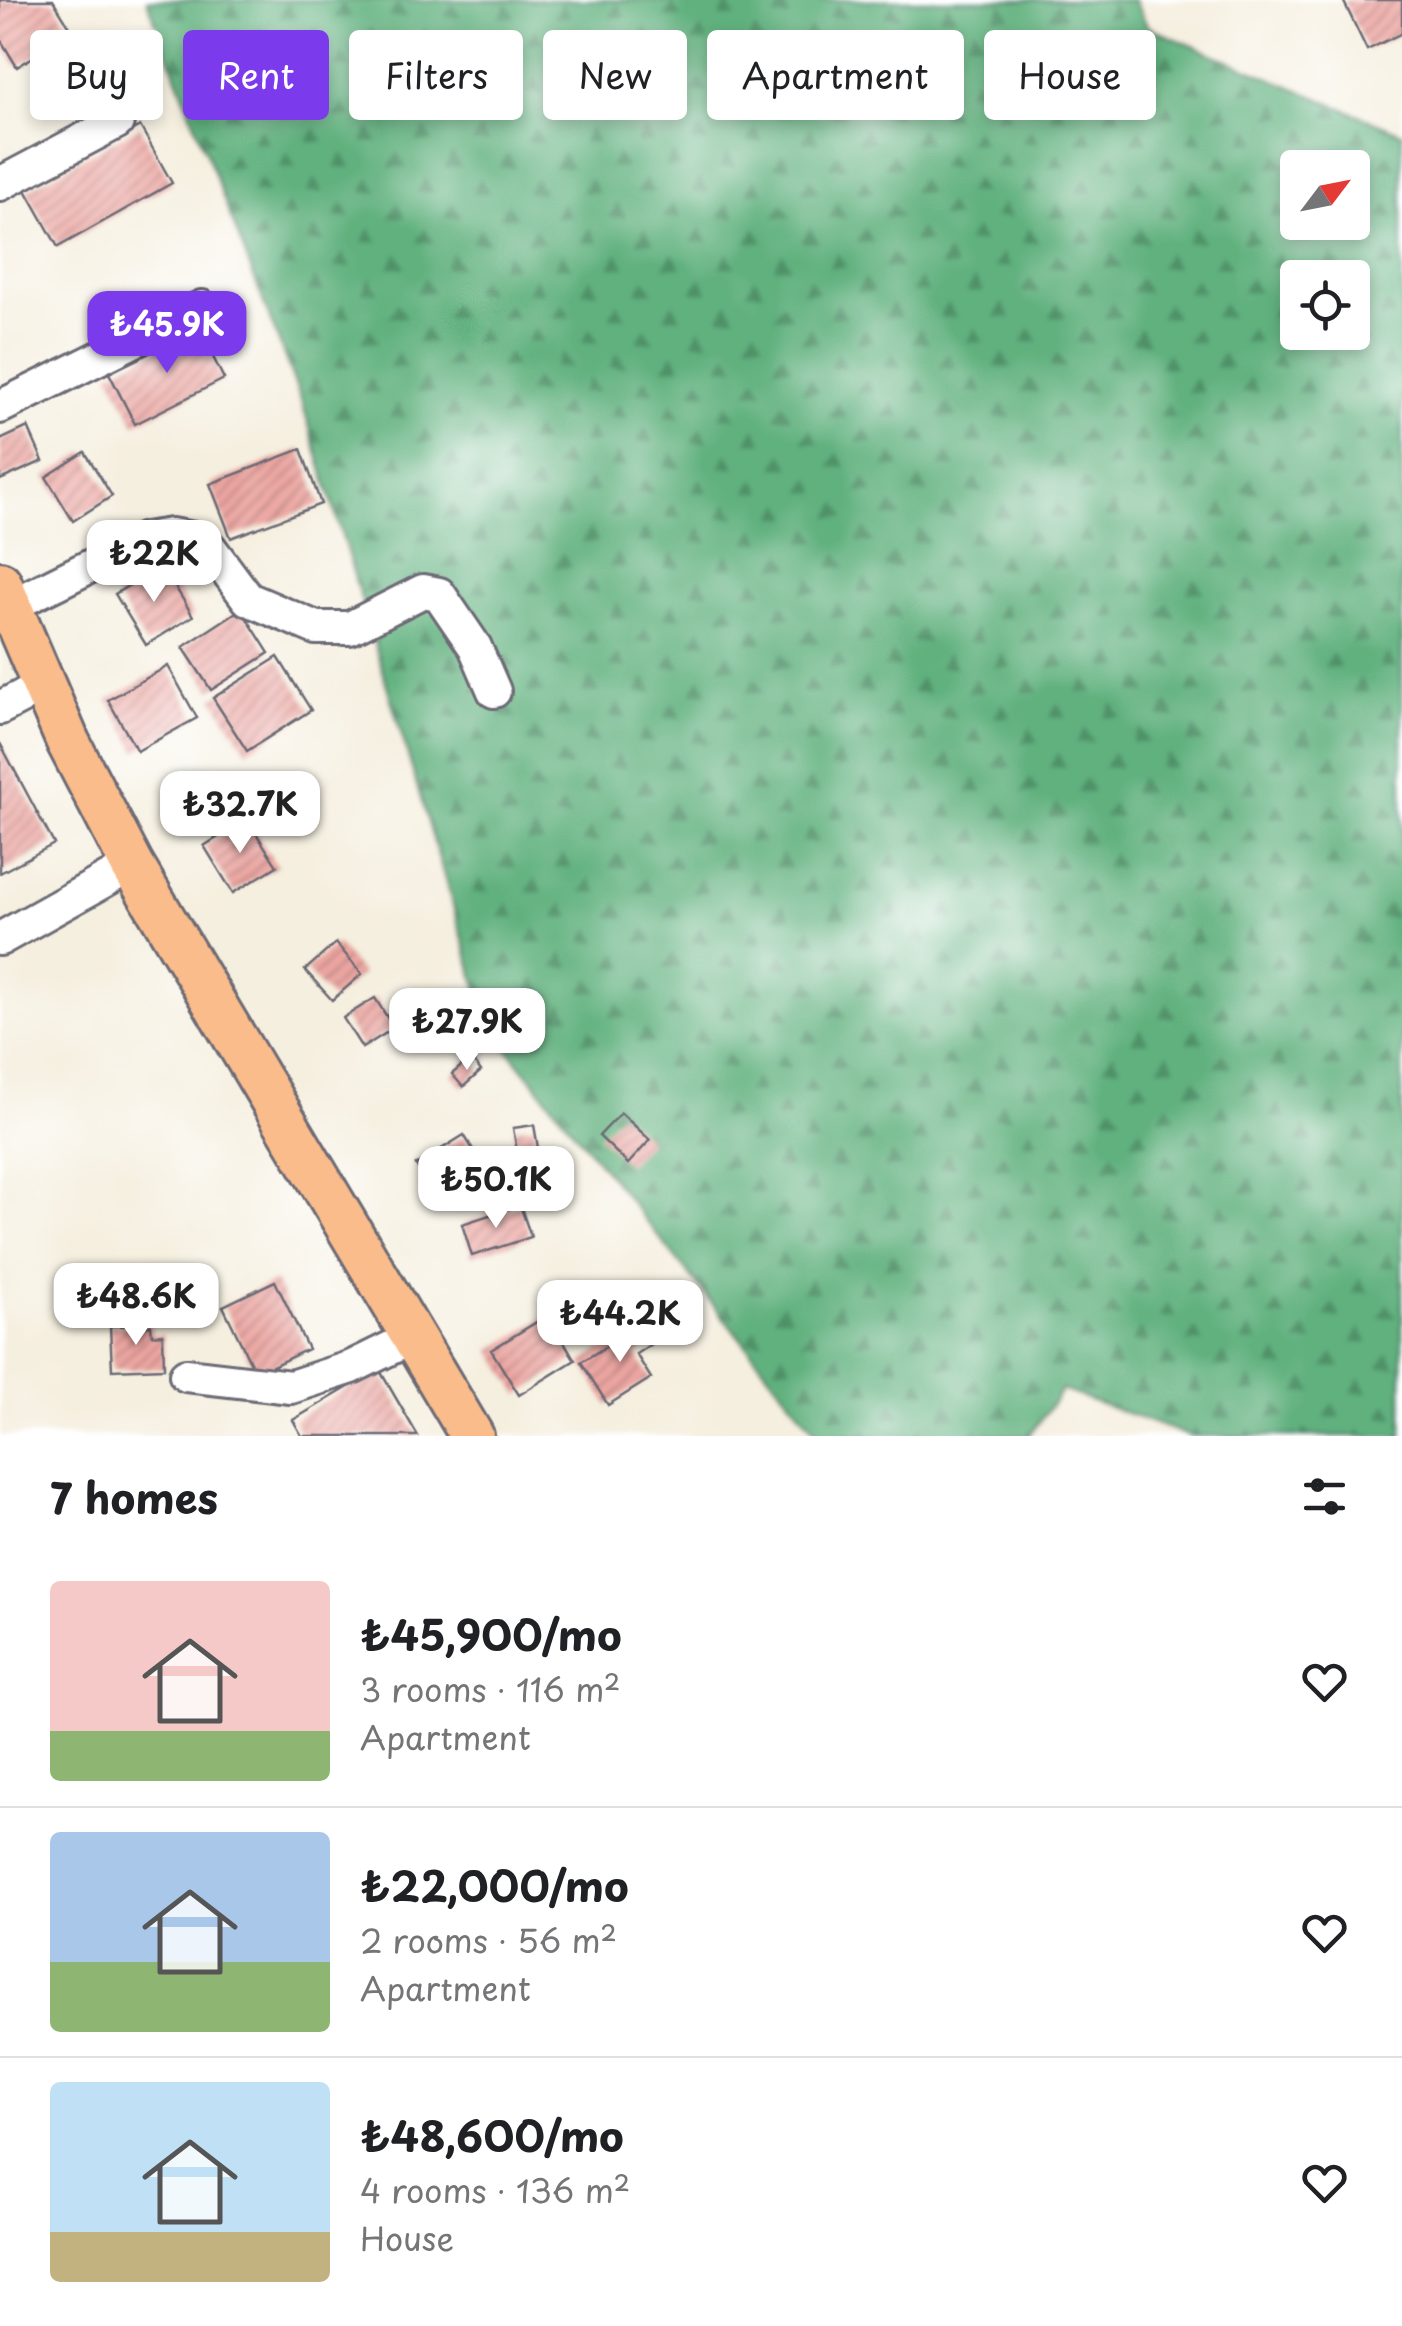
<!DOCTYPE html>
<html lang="en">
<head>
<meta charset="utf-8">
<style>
  body { margin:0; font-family:"Playpen Sans",sans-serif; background:#f6f6f6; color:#202124; height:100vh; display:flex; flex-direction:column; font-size:38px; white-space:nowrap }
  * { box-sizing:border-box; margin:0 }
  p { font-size:32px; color:#757577 }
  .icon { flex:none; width:55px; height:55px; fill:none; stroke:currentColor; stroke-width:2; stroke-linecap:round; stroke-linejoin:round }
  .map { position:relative; height:1436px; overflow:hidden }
  .details { display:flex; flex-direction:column; background:#fff; flex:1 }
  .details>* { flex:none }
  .banner { position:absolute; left:30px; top:30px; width:1342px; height:90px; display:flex; gap:20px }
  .needle { width:65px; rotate:58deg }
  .fabs { position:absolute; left:1280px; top:150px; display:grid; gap:20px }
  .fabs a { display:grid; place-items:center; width:90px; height:90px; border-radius:10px; background:#fff; box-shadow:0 5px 15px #0003; font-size:50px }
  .price { position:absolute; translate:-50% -85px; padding:0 22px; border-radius:20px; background:#fff; color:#222; font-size:32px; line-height:65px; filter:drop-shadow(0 2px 5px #0008) }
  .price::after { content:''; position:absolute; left:50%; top:60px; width:30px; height:22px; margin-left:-15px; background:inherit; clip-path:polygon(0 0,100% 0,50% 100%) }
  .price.active { background:#7c3aed; color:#fff }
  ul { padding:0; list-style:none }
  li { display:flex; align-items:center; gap:30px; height:250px; padding:0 50px }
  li+li { border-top:2px solid #e0e0e0 }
  li span { display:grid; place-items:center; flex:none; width:280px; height:200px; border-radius:10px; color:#555 }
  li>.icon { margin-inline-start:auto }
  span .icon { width:120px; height:120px; fill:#fffc; stroke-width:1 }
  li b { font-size:42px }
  h2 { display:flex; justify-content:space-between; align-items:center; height:120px; padding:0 50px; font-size:42px }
  .tag { padding:0 35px; border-radius:10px; background:#fff; box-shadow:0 5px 15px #0003; font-size:35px; line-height:90px }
  .tag.active { background:#7c3aed; color:#fff }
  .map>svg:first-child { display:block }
  .forest { fill:url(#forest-firs); stroke:#416a5c; stroke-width:2.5; fill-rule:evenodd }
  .building { fill:url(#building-hatch) }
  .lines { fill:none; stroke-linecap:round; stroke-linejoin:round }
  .minor-casing { stroke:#6c6a74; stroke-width:38 }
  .major-casing { stroke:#6c6a74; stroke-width:48 }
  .minor { stroke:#fff; stroke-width:32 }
  .major { stroke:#fabc8b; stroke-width:42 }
</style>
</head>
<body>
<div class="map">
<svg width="1402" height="1436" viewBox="0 0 1402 1436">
  <defs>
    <pattern id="forest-firs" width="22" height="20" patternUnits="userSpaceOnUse" patternTransform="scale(2.5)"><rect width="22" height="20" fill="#60b17e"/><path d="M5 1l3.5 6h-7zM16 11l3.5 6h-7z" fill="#4f9068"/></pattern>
    <pattern id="building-hatch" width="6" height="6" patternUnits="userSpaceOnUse" patternTransform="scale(2.5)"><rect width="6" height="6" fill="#eca6a1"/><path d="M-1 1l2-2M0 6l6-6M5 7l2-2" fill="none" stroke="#bf8784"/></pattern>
  </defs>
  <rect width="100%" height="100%" fill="#fff"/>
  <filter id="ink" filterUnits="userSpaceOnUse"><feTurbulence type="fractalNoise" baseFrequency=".01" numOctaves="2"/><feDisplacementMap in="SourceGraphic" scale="20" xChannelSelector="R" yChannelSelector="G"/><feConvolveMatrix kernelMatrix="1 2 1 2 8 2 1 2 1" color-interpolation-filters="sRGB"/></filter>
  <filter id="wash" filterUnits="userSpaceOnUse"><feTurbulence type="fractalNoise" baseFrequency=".0048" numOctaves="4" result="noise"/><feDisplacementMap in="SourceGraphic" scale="40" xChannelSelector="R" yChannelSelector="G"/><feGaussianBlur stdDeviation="2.25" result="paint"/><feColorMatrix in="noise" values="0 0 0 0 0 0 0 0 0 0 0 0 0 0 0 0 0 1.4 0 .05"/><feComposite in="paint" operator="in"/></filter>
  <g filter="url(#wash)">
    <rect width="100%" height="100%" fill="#f5efdf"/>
    <path class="forest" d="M147 0H1134L1148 27 1402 133V1436H1189L1062 1390 1029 1436H819L489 1026 302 402ZM1298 168H1352V222H1298ZM1298 278H1352V332H1298Z"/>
    <g id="blocks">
      <path class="building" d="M0 0H53L73 32 17 67 0 39Z
        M1343 0H1402V33L1367 50Z
        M140 126 172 183 58 247 26 190Z
        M199 329 224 379 135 424 109 373Z
        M28 427 43 461 0 480V440Z
        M301 449 321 504 231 538 210 484Z
        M85 452 112 496 73 521 46 477Z
        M162 565 193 616 146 645 115 594Z
        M241 609 269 653 211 690 183 647Z
        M278 657 311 710 247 751 213 698Z
        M168 666 197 718 137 751 108 700Z
        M0 743 54 844 0 873Z
        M247 819 277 866 233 893 204 846Z
        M336 943 362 974 332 1000 305 970Z
        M375 998 394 1028 362 1048 343 1018Z
        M471 1058 481 1071 463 1087 452 1074Z
        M621 1113 650 1140 628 1164 599 1136Z
        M534 1125 538 1148 517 1151 513 1128Z
        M464 1135 490 1177 442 1207 416 1165Z
        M520 1205 531 1237 472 1256 462 1224Z
        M275 1281 308 1349 256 1374 223 1306Z
        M548 1315 575 1360 519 1395 491 1350Z
        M643 1324 654 1342 636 1354 651 1378 608 1405 581 1362Z
        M151 1325 152 1335 163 1334 164 1368 112 1370 110 1326Z
        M379 1369 418 1436H302L293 1420Z"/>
    </g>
  </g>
  <g filter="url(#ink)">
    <use href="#blocks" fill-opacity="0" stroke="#6c6a74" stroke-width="2.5"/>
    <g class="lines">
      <defs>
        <path id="minor" d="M0 184 117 122
          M0 407 202 307
          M10 606 145 539 171 535 194 539 210 548 248 599 316 628H350L423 591 439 594 475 647 494 691
          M0 708 42 686
          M0 939 132 865
          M186 1375 291 1387 352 1367 413 1337"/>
        <path id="major" d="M0 583 68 742 132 865 472 1436"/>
      </defs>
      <use href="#minor" class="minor-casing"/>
      <use href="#major" class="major-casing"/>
      <use href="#minor" class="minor"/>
      <use href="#major" class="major"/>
    </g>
  </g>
</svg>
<div class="fabs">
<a><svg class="needle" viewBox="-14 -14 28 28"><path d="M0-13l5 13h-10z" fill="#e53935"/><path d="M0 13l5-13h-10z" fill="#757577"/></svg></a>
<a><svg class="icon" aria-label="locate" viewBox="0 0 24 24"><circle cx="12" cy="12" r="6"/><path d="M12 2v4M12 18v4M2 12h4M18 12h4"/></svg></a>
</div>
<b class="price active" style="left:167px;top:376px">₺45.9K</b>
<b class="price" style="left:154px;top:605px">₺22K</b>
<b class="price" style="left:240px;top:856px">₺32.7K</b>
<b class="price" style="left:467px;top:1073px">₺27.9K</b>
<b class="price" style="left:496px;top:1231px">₺50.1K</b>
<b class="price" style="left:136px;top:1348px">₺48.6K</b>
<b class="price" style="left:620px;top:1365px">₺44.2K</b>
<div class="banner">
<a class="tag">Buy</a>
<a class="tag active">Rent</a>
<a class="tag">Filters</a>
<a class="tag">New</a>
<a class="tag">Apartment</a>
<a class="tag">House</a>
</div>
</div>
<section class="details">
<h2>7 homes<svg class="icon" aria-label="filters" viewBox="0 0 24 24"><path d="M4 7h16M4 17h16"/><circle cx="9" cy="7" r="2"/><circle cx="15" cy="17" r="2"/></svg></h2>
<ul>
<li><span style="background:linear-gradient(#f6c9c9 75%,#8fb573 0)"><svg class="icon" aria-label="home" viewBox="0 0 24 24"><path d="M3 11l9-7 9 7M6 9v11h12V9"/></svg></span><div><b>₺45,900/mo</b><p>3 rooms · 116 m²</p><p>Apartment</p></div><svg class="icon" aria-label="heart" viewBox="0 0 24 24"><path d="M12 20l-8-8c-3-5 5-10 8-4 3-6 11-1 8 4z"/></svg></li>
<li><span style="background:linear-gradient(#a9c7e8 65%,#8fb573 0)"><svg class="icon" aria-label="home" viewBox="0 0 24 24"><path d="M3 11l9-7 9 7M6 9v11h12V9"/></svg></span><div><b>₺22,000/mo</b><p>2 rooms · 56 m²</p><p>Apartment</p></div><svg class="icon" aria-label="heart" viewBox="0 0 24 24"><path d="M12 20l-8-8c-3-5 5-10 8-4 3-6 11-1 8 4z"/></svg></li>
<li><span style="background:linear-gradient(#bfe0f5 75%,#c2b280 0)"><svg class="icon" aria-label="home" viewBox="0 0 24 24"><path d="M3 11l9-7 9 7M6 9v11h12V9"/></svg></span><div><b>₺48,600/mo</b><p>4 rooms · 136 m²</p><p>House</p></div><svg class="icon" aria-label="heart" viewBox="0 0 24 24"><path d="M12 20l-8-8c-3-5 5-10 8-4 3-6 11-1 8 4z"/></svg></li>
</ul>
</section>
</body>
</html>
